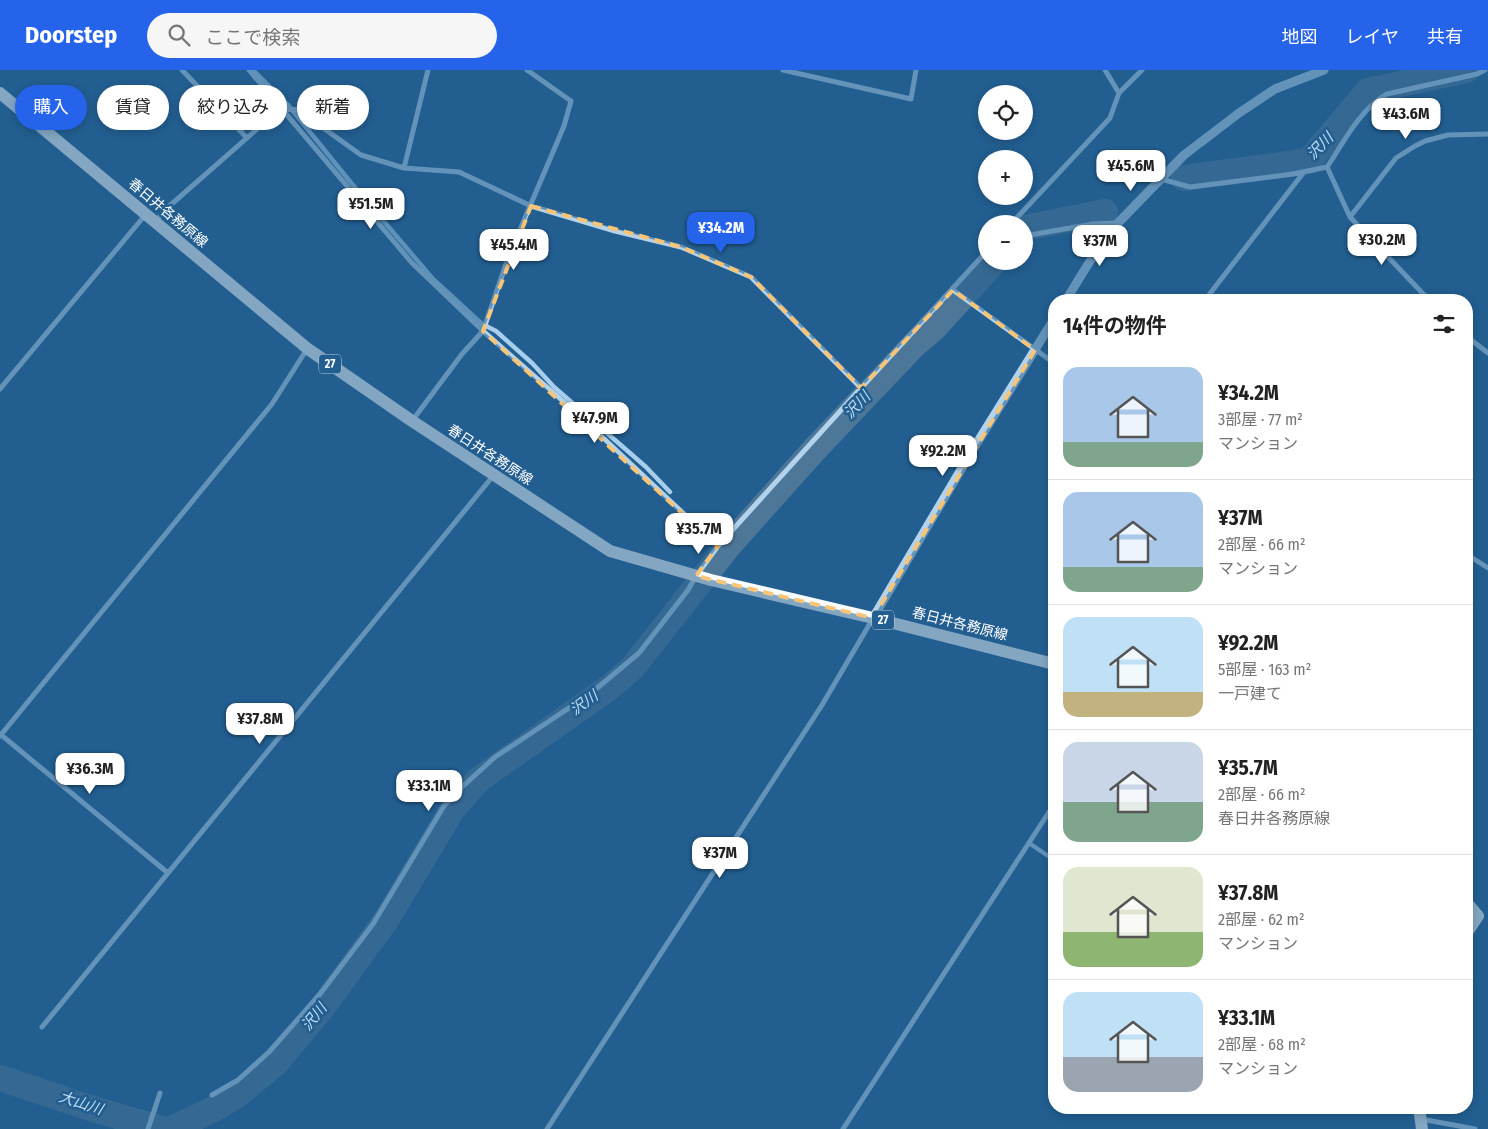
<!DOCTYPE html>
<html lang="ja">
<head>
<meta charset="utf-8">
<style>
  body { margin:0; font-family:"Fira Sans Condensed","Noto Sans JP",sans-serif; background:#f6f6f6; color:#222; height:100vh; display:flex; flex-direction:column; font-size:19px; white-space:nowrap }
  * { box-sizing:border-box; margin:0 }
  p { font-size:16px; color:#767676 }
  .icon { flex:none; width:28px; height:28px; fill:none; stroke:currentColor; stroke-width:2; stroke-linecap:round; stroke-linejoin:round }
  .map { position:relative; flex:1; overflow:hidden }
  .drawer { position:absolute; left:1048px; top:224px; width:425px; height:820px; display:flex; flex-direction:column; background:#fff; border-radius:20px; box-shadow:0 2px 8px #0003 }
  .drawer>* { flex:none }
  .top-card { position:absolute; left:15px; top:15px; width:475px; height:45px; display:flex; gap:10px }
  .tools { position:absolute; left:978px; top:15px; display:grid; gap:10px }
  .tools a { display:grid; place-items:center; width:55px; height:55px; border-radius:50%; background:#fff; box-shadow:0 2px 8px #0003; font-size:25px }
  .price { position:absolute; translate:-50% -42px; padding:0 11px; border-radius:10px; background:#fff; color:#222; font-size:16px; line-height:32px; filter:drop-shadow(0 1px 2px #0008) }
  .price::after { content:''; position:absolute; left:50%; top:30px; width:15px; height:11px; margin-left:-8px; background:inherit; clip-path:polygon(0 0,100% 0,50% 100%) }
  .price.current { background:#2563eb; color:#fff }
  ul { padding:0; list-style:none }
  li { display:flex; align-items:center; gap:15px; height:125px; padding:0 15px }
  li+li { border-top:1px solid #e0e0e0 }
  li span { display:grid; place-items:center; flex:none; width:140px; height:100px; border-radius:15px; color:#555 }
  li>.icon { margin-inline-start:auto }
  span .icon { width:60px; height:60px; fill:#fffc; stroke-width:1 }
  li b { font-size:21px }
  h2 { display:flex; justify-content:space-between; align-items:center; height:60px; padding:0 15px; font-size:21px }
  .tag { padding:0 18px; border-radius:22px; background:#fff; box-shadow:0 2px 8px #0003; font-size:18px; line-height:45px }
  .tag.current { background:#2563eb; color:#fff }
  header { display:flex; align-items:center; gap:30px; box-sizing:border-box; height:70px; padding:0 25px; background:#2563eb; color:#fff }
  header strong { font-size:24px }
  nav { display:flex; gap:28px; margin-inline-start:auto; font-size:18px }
  .search { width:350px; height:45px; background:#f6f6f6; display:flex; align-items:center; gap:12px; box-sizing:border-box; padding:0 18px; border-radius:28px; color:#767676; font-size:19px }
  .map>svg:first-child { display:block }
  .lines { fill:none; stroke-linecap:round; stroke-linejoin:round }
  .stream { stroke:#a7cfed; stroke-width:4.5 }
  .river { stroke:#4d7799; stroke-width:26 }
  .service { stroke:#b3d3ec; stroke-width:4 }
  .minor { stroke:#b3d3ec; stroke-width:5 }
  .tertiary { stroke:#b3d3ec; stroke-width:9 }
  .primary { stroke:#f8fcff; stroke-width:12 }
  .marked { fill:none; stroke:#f8c475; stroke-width:4; stroke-dasharray:10 6; stroke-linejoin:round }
  .labels { text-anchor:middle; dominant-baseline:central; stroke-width:5; stroke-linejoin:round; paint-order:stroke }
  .shield { fill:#225e90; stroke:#bdcfde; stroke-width:1 }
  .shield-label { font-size:12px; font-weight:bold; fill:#fff }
  .street-label { font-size:14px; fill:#fff; stroke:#225e90 }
  .water-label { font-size:15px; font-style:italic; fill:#bfddf3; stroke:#225e90 }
</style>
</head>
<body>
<header>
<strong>Doorstep</strong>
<div class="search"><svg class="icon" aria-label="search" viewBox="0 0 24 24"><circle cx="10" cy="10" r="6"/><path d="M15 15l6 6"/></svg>ここで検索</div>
<nav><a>地図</a><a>レイヤ</a><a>共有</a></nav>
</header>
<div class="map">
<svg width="1488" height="1059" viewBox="0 0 1488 1059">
  <rect width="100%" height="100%" fill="#225e90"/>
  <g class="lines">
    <path class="stream" d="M253 0 288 35 352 114 433 209 482 254 496 261 532 293 554 317 646 397 670 422"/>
    <path class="river" d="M1184 108 1309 91 1368 21 1466 0
      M1024 158 1105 142
      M0 1008 93 1039 162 1059
      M171 1059 210 1041 236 1026 276 993 322 938 386 850 452 740 478 710 610 617 633 597 730 474 815 379 914 275 934 258 995 191"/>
    <path class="service" d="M1029 773 1054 790"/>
    <path class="minor" d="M182 0 247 68
      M249 0 412 193 483 261 583 349 718 476
      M783 0 911 29 916 0
      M1105 0 1119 23
      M1327 97 1350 147 1429 230
      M404 98 428 0
      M1161 109 1190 117 1293 104 1327 97C1344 72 1360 39 1387 24L1477 4 1485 0
      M1350 147 1396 88 1415 76 1425 71 1448 65 1488 64
      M155 152 166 139 281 38 298 40 361 85 404 98 459 102 531 136 615 161 681 177 751 207 861 318
      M1011 154 1110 48 1119 23 1142 0
      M1024 166 1093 154 1117 153
      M953 220 1054 293
      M1205 230 1304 102
      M1466 266 1488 283
      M0 319 146 144
      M412 351 462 284 483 261 508 188 564 56 571 31 527 0
      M1466 484 1488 498
      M0 664 168 803
      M0 666 272 334 307 279
      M42 957 493 406
      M212 1025 238 1010 269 982 320 924 373 854 444 736 462 717 495 687 590 624 639 583 688 520 696 506 718 476 861 318 986 182
      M1421 1049 1475 1059
      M148 1059 160 1023
      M547 1059 822 635 872 550
      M843 1059 1049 742 1054 738"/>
    <path class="tertiary" d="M1066 230 1090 191 1118 153 1184 85 1239 43 1275 19 1324 0
      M873 548 972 381 1054 249"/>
    <path class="primary" d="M0 23 308 279 412 351 610 481 711 510 873 548 1054 594
      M1466 832 1478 846 1466 864
      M1419 1038 1422 1059"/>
  </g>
  <path d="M0 0H1488V1059H0ZM531 136 681 177 751 207 861 318 953 220 1035 280 873 548 696 506 718 476 483 261Z" fill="#225e90" fill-opacity=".55" fill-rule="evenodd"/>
  <path class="marked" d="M531 136 681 177 751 207 861 318 953 220 1035 280 873 548 696 506 718 476 483 261Z"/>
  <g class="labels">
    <g class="shield">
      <rect x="319" y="284.5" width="22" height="19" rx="4"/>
      <rect x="872" y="540.5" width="22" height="19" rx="4"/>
    </g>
    <g class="shield-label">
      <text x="330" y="294">27</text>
      <text x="883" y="550">27</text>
    </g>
    <g class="street-label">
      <text transform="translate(168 143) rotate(40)">春日井各務原線</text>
      <text transform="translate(490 385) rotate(33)">春日井各務原線</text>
      <text transform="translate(960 554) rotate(14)">春日井各務原線</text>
    </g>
    <g class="water-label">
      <text transform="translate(1320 76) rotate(-45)">沢川</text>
      <text transform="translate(857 335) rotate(-47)">沢川</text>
      <text transform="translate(584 633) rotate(-36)">沢川</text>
      <text transform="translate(314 947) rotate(-51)">沢川</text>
      <text transform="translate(81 1033) rotate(18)">大山川</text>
    </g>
  </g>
</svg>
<div class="tools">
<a><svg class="icon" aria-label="locate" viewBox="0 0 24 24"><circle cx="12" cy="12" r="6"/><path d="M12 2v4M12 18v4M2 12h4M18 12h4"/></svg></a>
<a>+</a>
<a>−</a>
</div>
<b class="price" style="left:1406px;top:70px">¥43.6M</b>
<b class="price" style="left:1131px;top:122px">¥45.6M</b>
<b class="price" style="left:371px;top:160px">¥51.5M</b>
<b class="price current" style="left:721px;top:184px">¥34.2M</b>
<b class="price" style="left:1382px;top:196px">¥30.2M</b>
<b class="price" style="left:1100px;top:197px">¥37M</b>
<b class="price" style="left:514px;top:201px">¥45.4M</b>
<b class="price" style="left:595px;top:374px">¥47.9M</b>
<b class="price" style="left:943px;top:407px">¥92.2M</b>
<b class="price" style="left:699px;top:485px">¥35.7M</b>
<b class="price" style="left:260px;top:675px">¥37.8M</b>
<b class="price" style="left:90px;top:725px">¥36.3M</b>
<b class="price" style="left:429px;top:742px">¥33.1M</b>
<b class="price" style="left:720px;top:809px">¥37M</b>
<div class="top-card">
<a class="tag current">購入</a>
<a class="tag">賃貸</a>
<a class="tag">絞り込み</a>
<a class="tag">新着</a>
</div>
<section class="drawer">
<h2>14件の物件<svg class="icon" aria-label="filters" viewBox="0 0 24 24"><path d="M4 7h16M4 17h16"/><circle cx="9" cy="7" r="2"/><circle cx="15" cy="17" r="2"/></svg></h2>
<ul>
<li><span style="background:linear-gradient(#a9c7e8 75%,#7fa58c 0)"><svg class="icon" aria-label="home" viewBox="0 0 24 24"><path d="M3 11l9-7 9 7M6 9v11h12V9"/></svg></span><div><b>¥34.2M</b><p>3部屋 · 77 m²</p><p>マンション</p></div></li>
<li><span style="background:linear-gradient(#a9c7e8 75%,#7fa58c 0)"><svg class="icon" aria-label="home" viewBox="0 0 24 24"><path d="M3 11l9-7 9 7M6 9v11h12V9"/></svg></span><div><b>¥37M</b><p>2部屋 · 66 m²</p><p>マンション</p></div></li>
<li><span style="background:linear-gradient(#bfe0f5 75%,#c2b280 0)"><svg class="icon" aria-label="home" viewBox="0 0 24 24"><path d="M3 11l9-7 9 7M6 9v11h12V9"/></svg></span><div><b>¥92.2M</b><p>5部屋 · 163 m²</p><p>一戸建て</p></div></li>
<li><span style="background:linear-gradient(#c9d6e8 60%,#7fa58c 0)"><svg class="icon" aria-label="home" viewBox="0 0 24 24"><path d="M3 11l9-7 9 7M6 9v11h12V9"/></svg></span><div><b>¥35.7M</b><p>2部屋 · 66 m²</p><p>春日井各務原線</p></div></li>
<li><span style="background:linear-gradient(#dfe7d0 65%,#8fb573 0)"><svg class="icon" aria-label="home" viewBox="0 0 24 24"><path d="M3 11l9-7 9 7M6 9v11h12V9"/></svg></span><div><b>¥37.8M</b><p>2部屋 · 62 m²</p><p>マンション</p></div></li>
<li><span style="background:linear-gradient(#bfe0f5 65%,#9aa5b1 0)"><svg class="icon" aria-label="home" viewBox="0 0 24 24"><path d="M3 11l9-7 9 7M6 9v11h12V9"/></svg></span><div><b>¥33.1M</b><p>2部屋 · 68 m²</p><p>マンション</p></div></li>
</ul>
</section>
</div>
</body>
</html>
